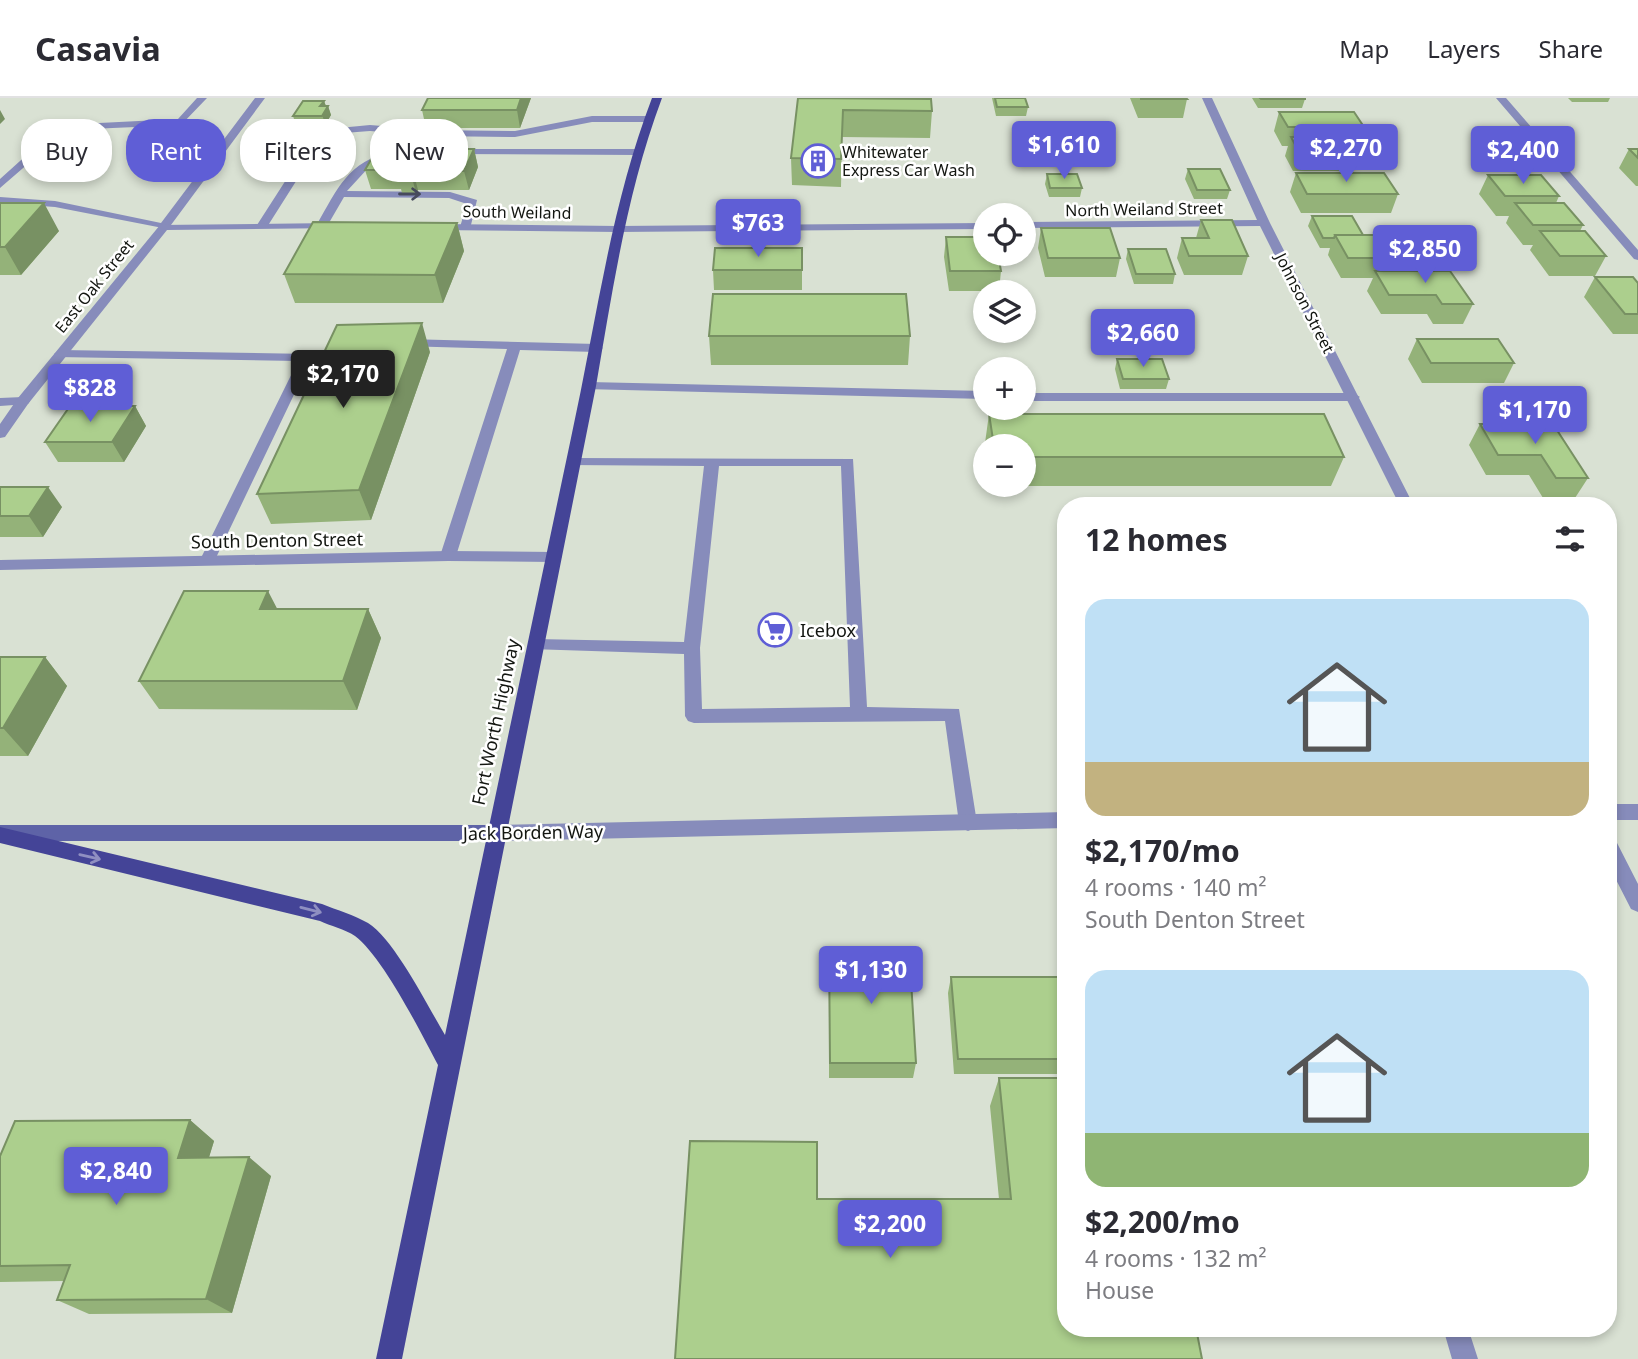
<!DOCTYPE html>
<html lang="en">
<head>
<meta charset="utf-8">
<style>
  body { margin:0; font-family:"Noto Sans",sans-serif; background:#f2f2f3; color:#2b2b33; height:100vh; display:flex; flex-direction:column; font-size:26px; white-space:nowrap }
  * { box-sizing:border-box; margin:0 }
  p { font-size:23px; color:#7c7c81 }
  .icon { flex:none; width:38px; height:38px; fill:none; stroke:currentColor; stroke-width:2; stroke-linecap:round; stroke-linejoin:round }
  .map { position:relative; flex:1; overflow:hidden }
  .details { position:absolute; left:1057px; top:399px; width:560px; height:840px; display:flex; flex-direction:column; background:#fff; border-radius:28px; box-shadow:0 4px 10px #0003 }
  .details>* { flex:none }
  .top-card { position:absolute; left:21px; top:21px; width:665px; height:63px; display:flex; gap:14px }
  .buttons { position:absolute; left:973px; top:105px; display:grid; gap:14px }
  .buttons a { display:grid; place-items:center; width:63px; height:63px; border-radius:50%; background:#fff; box-shadow:0 4px 10px #0003; font-size:35px }
  .price { position:absolute; translate:-50% -60px; padding:0 16px; border-radius:7px; background:#5f5ed6; color:#fff; font-size:23px; line-height:46px; filter:drop-shadow(0 2px 4px #0008) }
  .price::after { content:''; position:absolute; left:50%; top:42px; width:21px; height:16px; margin-left:-10px; background:inherit; clip-path:polygon(0 0,100% 0,50% 100%) }
  .price.on { background:#222; color:#fff }
  ul { padding:0; list-style:none }
  li { display:grid; align-content:center; gap:14px; height:371px; padding:0 28px }
  li span { display:grid; place-items:center; height:217px; border-radius:21px; color:#555 }
  li>.icon { margin-inline-start:auto }
  span .icon { width:126px; height:126px; fill:#fffc; stroke-width:1 }
  li b { font-size:30px }
  h2 { display:flex; justify-content:space-between; align-items:center; height:84px; padding:0 28px; font-size:30px }
  .tag { padding:0 24px; border-radius:28px; background:#fff; box-shadow:0 4px 10px #0003; font-size:24px; line-height:63px }
  .tag.on { background:#5f5ed6; color:#fff }
  header { display:flex; align-items:center; gap:42px; box-sizing:border-box; height:98px; padding:0 35px; background:#fff; border-bottom:2px solid #e1e1e2 }
  header strong { font-size:33px }
  nav { display:flex; gap:38px; margin-inline-start:auto; font-size:24px }
  .map>svg:first-child { display:block }
  .lines { fill:none; stroke-linecap:round; stroke-linejoin:round }
  .service { fill:#878cbb; fill-rule:evenodd }
  .minor { fill:#878cbb; fill-rule:evenodd }
  .tertiary { fill:#878cbb; fill-rule:evenodd }
  .secondary { fill:#5e63a7; fill-rule:evenodd }
  .primary { fill:#444497; fill-rule:evenodd }
  .wall { fill:#94b279 }
  .shaded-wall { fill:#789163 }
  .building { fill:#accf8d; stroke:#789163; stroke-width:2 }
  .oneway { stroke:#474b5d }
  .oneway2 { stroke:#8f8fc1 }
  .labels { text-anchor:middle; dominant-baseline:central; stroke-width:5; stroke-linejoin:round; paint-order:stroke }
  .far-poi-label { font-size:16px; fill:#131611; stroke:#fff; text-anchor:start }
  .far-street-label { font-size:16px; fill:#131611; stroke:#fff }
  .street-label { font-size:18px; fill:#131611; stroke:#fff }
  .poi-label { font-size:18px; fill:#131611; stroke:#fff; text-anchor:start }
</style>
</head>
<body>
<header>
<strong>Casavia</strong>
<nav><a>Map</a><a>Layers</a><a>Share</a></nav>
</header>
<div class="map">
<svg width="1638" height="1261" viewBox="0 0 1638 1261">
  <rect width="100%" height="100%" fill="#d9e1d3"/>
  <g class="lines">
    <path class="service" d="M197 0H207L181 27 67 32 0 90V81L60 27 178 21Z
      M255 0H265L168 131 55 109 0 105V99L55 103 161 125Z
      M592 18H648L653 21 648 24H592L515 39 429 38 370 33 344 35 319 47 267 129 257 127 311 43 339 30 370 27 429 32 515 33Z
      M452 51H638L643 54 638 57 448 56 447 54Z
      M393 53 397 54V58L370 68 347 93 450 94 477 102 470 131 460 129 467 106 449 100 344 99 326 130H318L316 128C338 90 347 64 393 53Z
      M406 241 597 246 603 250 597 254 520 252 456 458 448 463 440 458 507 251 402 248 400 245Z
      M60 252 311 256 312 259 213 466 208 467 200 462 298 263 55 259 54 256Z
      M589 284 985 293V301L584 291V285Z
      M1024 295H1353L1360 299 1353 303H1024Z
      M23 299 30 303 28 306 0 308V300Z
      M573 360 853 361 867 609 959 611 977 725 975 730 968 733 961 730 959 725 945 623 694 625 688 623 685 618 684 556 530 551 528 547 530 543 536 541 684 544 704 368 568 367V361ZM719 368H841L850 609 702 611 700 550Z
      M1608 739 1615 741 1638 786V814L1631 811 1608 766Z"/>
    <path class="minor" d="M1202 0H1212L1270 125 1414 408H1400L1260 128 1024 130V124L1257 122Z
      M1496 0H1506L1638 152V162L1634 161Z
      M334 125 340 128 338 130 167 132 28 306 5 339 0 340V326L18 300 160 127Z
      M985 125V131L618 134 436 132 430 129 436 126 618 128Z
      M448 453 554 454 562 459 554 464 448 463 0 472V462Z
      M1443 1230H1468L1478 1261H1452Z"/>
    <path class="tertiary" d="M1608 706H1638V722H1608Z
      M1066 714V730L497 743 490 741 488 735 490 729 497 727Z"/>
    <path class="secondary" d="M0 727H497L504 729 506 735 504 741 497 743H0Z"/>
    <path class="primary" d="M652 0H662C627 93 613 190 596 288L402 1261H376L438 967C421 935 383 859 355 838 345 831 330 828 320 823L0 745V729L322 806C337 812 354 817 368 825 395 842 428 909 445 937 487 738 529 539 571 340 596 226 610 110 652 0Z"/>
  </g>
  <path class="wall" d="M428 0H531L520 30H426L422 12Z
    M798 0 932 13 930 40 842 39 841 89 792 87 791 60Z
    M992 0H1025L1028 9 1026 18H996Z
    M1130 0H1186L1187 1 1183 20H1138Z
    M1252 0H1305V1L1302 10H1258Z
    M1568 0H1610L1608 4H1572Z
    M324 3 326 8H328L331 17 325 27H296L293 18Z
    M1279 14 1364 29 1357 48H1350L1354 54 1348 73H1293L1285 58 1288 48H1282L1274 33Z
    M441 51H474L478 69 469 92H418L416 95H402L401 91H371L365 72Z
    M1629 51H1638V88H1636L1619 70Z
    M1188 71 1230 92 1227 101H1194L1185 81Z
    M1296 75 1398 96 1391 115H1301L1290 94Z
    M1047 76 1082 90 1080 99H1049L1045 86Z
    M1488 77 1559 98 1556 105 1583 127 1580 133 1606 158 1595 178H1549L1530 152 1533 147H1523L1506 125 1509 118H1496L1479 96Z
    M0 105 59 133 21 177H0Z
    M1312 118 1363 137 1395 160 1390 173 1473 206 1463 226H1433L1427 216H1381L1367 193 1373 180H1341L1328 157 1330 150H1320L1308 128Z
    M1201 122 1248 158 1242 177H1184L1177 160 1182 140H1196Z
    M457 125 464 153 443 205H295L284 176Z
    M1041 130 1120 160 1116 179H1045L1038 150Z
    M946 139 1001 173 999 193H949L944 159Z
    M802 150V192H714L713 172Z
    M1128 151 1175 176 1173 186H1134L1126 161Z
    M1595 179 1638 185V236H1613L1584 199Z
    M709 238H910L908 267H711Z
    M1417 241 1514 265 1504 285H1422L1408 261Z
    M430 254 371 422 271 426 257 396Z
    M1117 261 1169 281 1166 291H1120L1115 271Z
    M135 308 146 328 124 364H58L45 344Z
    M989 316 1344 359 1331 388H991V387H1024V348L985 349V345Z
    M1480 326 1588 380 1575 400H1543L1529 377H1486L1469 347Z
    M0 389 62 409 43 439H0Z
    M277 511H368L381 540 357 612 159 611 139 583Z
    M0 559H45L67 588 28 658H0Z
    M829 849 916 965 913 980H829Z
    M951 879H1066V976H954L948 895Z
    M999 980 1202 1261 817 1101H999L990 1008Z
    M190 1022 214 1043 209 1059 271 1078 232 1215 89 1216 57 1202 64 1183 0 1184V1058Z"/>
  <path class="shaded-wall" d="M521 0H531L520 30 517 12Z
    M324 3 327 11 328 8 331 17 325 27 320 8Z
    M0 12 5 21 0 26Z
    M474 51 478 69 469 92 464 73Z
    M413 73 418 92 416 95 411 76Z
    M44 105 59 133 21 177 5 149Z
    M457 125 464 153 443 205 435 177Z
    M422 225 430 254 371 422 359 392Z
    M135 308 146 328 124 364 112 344Z
    M48 389 62 409 43 439 29 418Z
    M268 493 283 522 260 511Z
    M368 511 381 540 357 612 343 583Z
    M45 559 67 588 28 658 3 630Z
    M190 1022 214 1043 203 1079 178 1060Z
    M249 1059 271 1078 232 1215 206 1201Z"/>
  <path class="building" d="M428 0H521L517 12H422Z
    M798 0 931 1 932 13 843 12 841 61 791 60Z
    M995 0H1025L1028 9H997Z
    M1141 0H1186L1187 1H1141Z
    M1260 0H1305V1H1261Z
    M303 3H324L320 8H328L322 18H293Z
    M1279 14H1354L1364 29H1288Z
    M1291 39H1344L1354 54H1299Z
    M440 47 438 51H474L464 73H413L411 76H396L398 72H365L377 51Z
    M1629 51H1638V60Z
    M1188 71H1220L1230 92H1197Z
    M1296 75H1384L1398 96H1307Z
    M1047 76H1077L1082 90H1050Z
    M1488 77H1541L1559 98H1505Z
    M0 105H44L5 149H0Z
    M1515 105H1564L1583 127H1533Z
    M1312 118H1352L1363 137H1335L1334 140H1323Z
    M1201 122H1232L1248 158H1189L1182 140H1209Z
    M313 124 457 125 435 177 284 176Z
    M1041 130H1110L1120 160H1048Z
    M1540 133H1585L1606 158H1560Z
    M1335 137H1381L1395 160H1348Z
    M946 139H985V156H998L1001 173H950Z
    M715 150H802V172H713Z
    M1128 151H1166L1175 176H1136Z
    M1375 173H1450L1473 206H1442L1436 197H1389Z
    M1595 179H1633L1638 185V216H1625Z
    M713 196H906L910 238H709Z
    M422 225 359 392 257 396 337 227Z
    M1417 241H1498L1514 265H1431Z
    M1117 261H1162L1169 281H1123Z
    M70 308H135L112 344H45Z
    M989 316H1324L1344 359H1024V348H994Z
    M1480 326H1553L1588 380H1556L1541 357H1498Z
    M0 389H48L29 418H0Z
    M184 493H268L260 511H368L343 583H139Z
    M0 559H45L3 630H0Z
    M829 849H909L916 965H830Z
    M951 879H1066V961H958Z
    M999 980H1066V1230H1196L1202 1261H675L690 1043 817 1044V1101H1011Z
    M190 1022 178 1060 249 1059 206 1201 57 1202 70 1167 0 1168V1058L15 1023Z"/>
  <defs><path id="oneway-shaft" d="M-6 0H5M1.5-3L5.5 0L1.5 3" fill="none" stroke-width="1.6" stroke-linecap="round" stroke-linejoin="round" transform="scale(1.75)"/></defs>
  <use class="oneway" href="#oneway-shaft" transform="translate(410 96)"/>
  <g class="oneway2">
    <use href="#oneway-shaft" transform="translate(90 759) rotate(13)"/>
    <use href="#oneway-shaft" transform="translate(311 812) rotate(14)"/>
  </g>
  <defs>
    <symbol id="building-ring" viewBox="-11 -11 22 22"><circle r="9.5" fill="#fff" stroke="#5f5ed6" stroke-width="1.5"/><path d="M-4-6H4V6H1V3H-1V6H-4ZM-2.5-4.3h1.7v1.8h-1.7ZM.8-4.3h1.7v1.8H.8ZM-2.5-1h1.7V.8h-1.7ZM.8-1h1.7V.8H.8Z" fill="#5f5ed6"/></symbol>
    <symbol id="supermarket-ring" viewBox="-11 -11 22 22"><circle r="9.5" fill="#fff" stroke="#5f5ed6" stroke-width="1.5"/><path d="M-6-5.5h2.5l.6 2H6L4.5 2H-2.5L-4.4-4H-6ZM-1.5 3.2a1.3 1.3 0 1 0 .1 0ZM3 3.2a1.3 1.3 0 1 0 .1 0Z" fill="#5f5ed6"/></symbol>
  </defs>
  <g fill-rule="evenodd">
    <use href="#building-ring" x="799" y="44" width="38" height="38"/>
    <use href="#supermarket-ring" x="756" y="513" width="38" height="38"/>
  </g>
  <g class="labels">
    <g class="far-poi-label">
      <text x="842" y="54">Whitewater<tspan x="842" dy="18">Express Car Wash</tspan></text>
    </g>
    <g class="far-street-label">
      <text transform="translate(1144 111) rotate(-1)">North Weiland Street</text>
      <text transform="translate(517 114) rotate(1)">South Weiland</text>
      <text transform="translate(94 188) rotate(-51)">East Oak Street</text>
      <text transform="translate(1305 205) rotate(63)">Johnson Street</text>
    </g>
    <g class="street-label">
      <text transform="translate(277 442) rotate(-1)">South Denton Street</text>
      <text transform="translate(495 624) rotate(-78)">Fort Worth Highway</text>
      <text transform="translate(533 734) rotate(-1)">Jack Borden Way</text>
    </g>
    <g class="poi-label">
      <text x="800" y="532">Icebox</text>
    </g>
  </g>
</svg>
<div class="buttons">
<a><svg class="icon" aria-label="locate" viewBox="0 0 24 24"><circle cx="12" cy="12" r="6"/><path d="M12 2v4M12 18v4M2 12h4M18 12h4"/></svg></a>
<a><svg class="icon" aria-label="layers" viewBox="0 0 24 24"><path d="M12 4l9 5-9 5-9-5zM3 14l9 5 9-5"/></svg></a>
<a>+</a>
<a>−</a>
</div>
<b class="price" style="left:1064px;top:83px">$1,610</b>
<b class="price" style="left:1346px;top:86px">$2,270</b>
<b class="price" style="left:1523px;top:88px">$2,400</b>
<b class="price" style="left:758px;top:161px">$763</b>
<b class="price" style="left:1425px;top:187px">$2,850</b>
<b class="price" style="left:1143px;top:271px">$2,660</b>
<b class="price on" style="left:343px;top:312px">$2,170</b>
<b class="price" style="left:90px;top:326px">$828</b>
<b class="price" style="left:1535px;top:348px">$1,170</b>
<b class="price" style="left:871px;top:908px">$1,130</b>
<b class="price" style="left:116px;top:1109px">$2,840</b>
<b class="price" style="left:890px;top:1162px">$2,200</b>
<div class="top-card">
<a class="tag">Buy</a>
<a class="tag on">Rent</a>
<a class="tag">Filters</a>
<a class="tag">New</a>
</div>
<section class="details">
<h2>12 homes<svg class="icon" aria-label="filters" viewBox="0 0 24 24"><path d="M4 7h16M4 17h16"/><circle cx="9" cy="7" r="2"/><circle cx="15" cy="17" r="2"/></svg></h2>
<ul>
<li><span style="background:linear-gradient(#bfe0f5 75%,#c2b280 0)"><svg class="icon" aria-label="home" viewBox="0 0 24 24"><path d="M3 11l9-7 9 7M6 9v11h12V9"/></svg></span><div><b>$2,170/mo</b><p>4 rooms · 140 m²</p><p>South Denton Street</p></div></li>
<li><span style="background:linear-gradient(#bfe0f5 75%,#8fb573 0)"><svg class="icon" aria-label="home" viewBox="0 0 24 24"><path d="M3 11l9-7 9 7M6 9v11h12V9"/></svg></span><div><b>$2,200/mo</b><p>4 rooms · 132 m²</p><p>House</p></div></li>
</ul>
</section>
</div>
</body>
</html>
